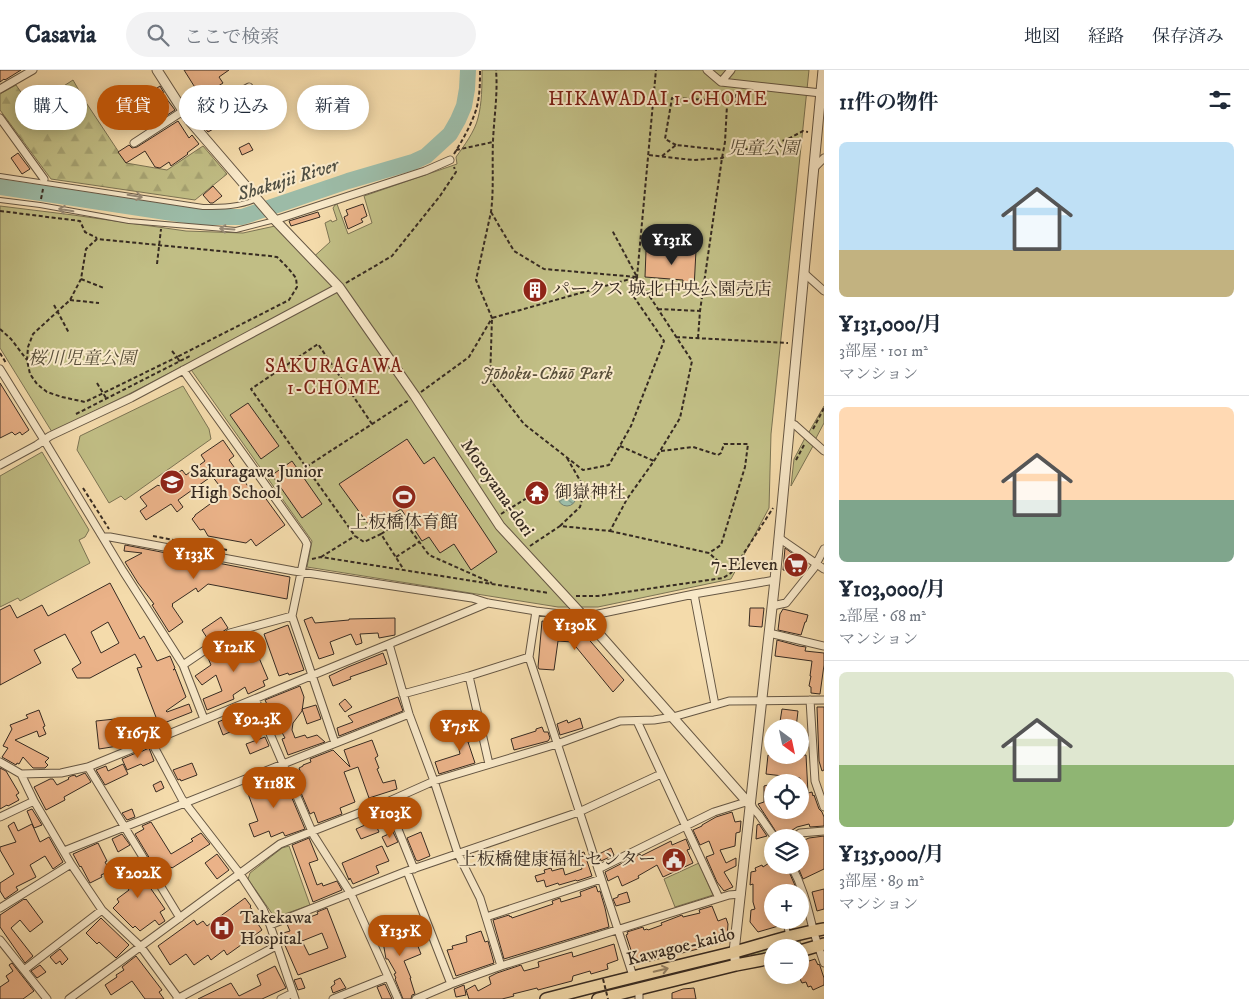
<!DOCTYPE html>
<html lang="ja">
<head>
<meta charset="utf-8">
<style>
  body { margin:0; font-family:"IM FELL DW Pica","Noto Serif JP",serif; background:#f2f2f3; color:#1f2937; height:100vh; display:flex; flex-direction:column; font-size:19px; white-space:nowrap }
  * { box-sizing:border-box; margin:0 }
  p { font-size:16px; color:#747a83 }
  .icon { flex:none; width:28px; height:28px; fill:none; stroke:currentColor; stroke-width:2; stroke-linecap:round; stroke-linejoin:round }
  .map { position:relative; flex:1; overflow:hidden }
  .sheet { display:flex; flex-direction:column; background:#fff; width:425px }
  .sheet>* { flex:none }
  .banner { position:absolute; left:15px; top:15px; width:475px; height:45px; display:flex; gap:10px }
  .needle { width:32px; rotate:147deg }
  .fabs { position:absolute; left:764px; top:649px; display:grid; gap:10px }
  .fabs a { display:grid; place-items:center; width:45px; height:45px; border-radius:50%; background:#fff; box-shadow:0 2px 12px #0003; font-size:25px }
  .price { position:absolute; translate:-50% -42px; padding:0 11px; border-radius:18px; background:#b45309; color:#fff; font-size:16px; line-height:32px; filter:drop-shadow(0 1px 2px #0008) }
  .price::after { content:''; position:absolute; left:50%; top:30px; width:15px; height:11px; margin-left:-8px; background:inherit; clip-path:polygon(0 0,100% 0,50% 100%) }
  .price.selected { background:#222; color:#fff }
  ul { padding:0; list-style:none }
  li { display:grid; align-content:center; gap:10px; height:265px; padding:0 15px }
  li+li { border-top:1px solid #e0e1e3 }
  li span { display:grid; place-items:center; height:155px; border-radius:8px; color:#555 }
  li>.icon { margin-inline-start:auto }
  span .icon { width:90px; height:90px; fill:#fffc; stroke-width:1 }
  li b { font-size:21px }
  h2 { display:flex; justify-content:space-between; align-items:center; height:60px; padding:0 15px; font-size:21px }
  .chip { padding:0 18px; border-radius:22px; background:#fff; box-shadow:0 2px 12px #0003; font-size:18px; line-height:45px }
  .chip.selected { background:#b45309; color:#fff }
  header { display:flex; align-items:center; gap:30px; box-sizing:border-box; height:70px; padding:0 25px; background:#fff; border-bottom:1px solid #e0e1e3 }
  header strong { font-size:24px }
  nav { display:flex; gap:28px; margin-inline-start:auto; font-size:18px }
  .search { width:350px; height:45px; background:#f2f2f3; display:flex; align-items:center; gap:12px; box-sizing:border-box; padding:0 18px; border-radius:28px; color:#747a83; font-size:19px }
  main { display:flex; flex:1; min-height:0 }
  .map>svg:first-child { display:block }
  .green { fill:#c1be85; stroke:#7c7454 }
  .forest { fill:url(#forest-firs); stroke:#7c7454 }
  .water { fill:url(#water-waves); stroke:#748172 }
  .lines { fill:none; stroke-linecap:round; stroke-linejoin:round }
  .river { stroke:#9cbba7; stroke-width:16 }
  .building { fill:#eab288; stroke:#372b22; fill-rule:evenodd }
  .service-casing { stroke:#665744; stroke-width:6 }
  .minor-casing { stroke:#665744; stroke-width:9 }
  .tertiary-casing { stroke:#665744; stroke-width:11 }
  .trunk-casing { stroke:#372b22; stroke-width:14 }
  .path { stroke:#372b22; stroke-width:2; stroke-dasharray:4 2.5; stroke-linecap:butt }
  .service { stroke:#f8e8c8; stroke-width:4 }
  .minor { stroke:#f8e8c8; stroke-width:7 }
  .tertiary { stroke:#f8e8c8; stroke-width:9 }
  .trunk { stroke:#f4dbab; stroke-width:11 }
  .path-bridge { stroke:#372b22; stroke-width:2; stroke-dasharray:4 2.5; stroke-linecap:butt }
  .oneway { stroke:#988a75 }
  .oneway2 { stroke:#968366 }
  .labels { text-anchor:middle; dominant-baseline:central; stroke-width:4; stroke-linejoin:round; paint-order:stroke }
  .park-label { font-size:18px; font-style:italic; fill:#5a503b; stroke:#f8e8c8 }
  .poi-label { font-size:18px; fill:#372b22; stroke:#f8e8c8; text-anchor:start }
  .street-label { font-size:18px; fill:#372b22; stroke:#f8e8c8 }
  .neighbourhood-label { font-size:19px; letter-spacing:1px; fill:#7a1f14; stroke:#f8e8c8 }
  .water-label { font-size:19px; font-style:italic; fill:#504f43; stroke:#f8e8c8 }
</style>
</head>
<body>
<header>
<strong>Casavia</strong>
<div class="search"><svg class="icon" aria-label="search" viewBox="0 0 24 24"><circle cx="10" cy="10" r="6"/><path d="M15 15l6 6"/></svg>ここで検索</div>
<nav><a>地図</a><a>経路</a><a>保存済み</a></nav>
</header>
<main>
<div class="map">
<svg width="824" height="929" viewBox="0 0 824 929">
  <defs>
    <pattern id="forest-firs" width="22" height="20" patternUnits="userSpaceOnUse" patternTransform="scale(1.25)"><rect width="22" height="20" fill="#c1be85"/><path d="M5 1l3.5 6h-7zM16 11l3.5 6h-7z" fill="#a6a373"/></pattern>
    <pattern id="water-waves" width="16" height="10" patternUnits="userSpaceOnUse" patternTransform="scale(1.25)"><rect width="16" height="10" fill="#9cbba7"/><path d="M0 5q4-4 8 0t8 0" fill="none" stroke="#809888"/></pattern>
  </defs>
  <rect width="100%" height="100%" fill="#f4dbab"/>
  <filter id="stains"><feTurbulence type="fractalNoise" baseFrequency=".004" numOctaves="4"/><feColorMatrix values="0 0 0 0 .2 0 0 0 0 .09 0 0 0 0 .02 0 0 0 .5 -.17"/></filter>
  <radialGradient id="worn" r=".72"><stop offset=".6" stop-color="#630" stop-opacity="0"/><stop offset="1" stop-color="#630" stop-opacity=".3"/></radialGradient>
  <path class="green" d="M482 0H809L771 364 769 438 731 509 598 537H558L307 497 312 471 187 294 131 323 52 362 0 278V136L73 145 186 161 243 163 275 156 309 191 330 172 325 153 331 150 332 152 337 150 333 138 335 135 337 134 348 164 372 153 364 126 457 94 456 87C464 76 475 61 478 48 482 33 482 16 482 0Z
    M73 10 85 31 76 33 53 52H41L31 37Z
    M183 316 209 359 211 369 125 430 121 426 109 433 77 380 80 366Z
    M824 336V353L815 370 809 362Z
    M805 368 813 376 791 416 794 389Z
    M42 382 89 460 85 467 79 470 90 493 20 531 18 528 0 537V406Z
    M289 776 310 835 279 846 273 845 248 809 250 803 282 778Z
    M699 793 713 825 675 837 664 809Z"/>
  <path class="forest" d="M16 15 41 51C60 55 63 38 77 32 80 31 83 31 85 31L126 93 167 100 203 76 227 104 195 130 51 109 0 40V24Z
    M800 871 802 876 795 877 772 878V883L751 885V883L791 872Z"/>
  <path class="water" d="M558 427a9 9 0 1 1 18 0a9 9 0 1 1-18 0Z"/>
  <g class="lines">
    <path class="river" d="M0 117 199 147H242L348 111 413 92 426 86 450 64 458 50 464 36 467 19 468 0"/>
  </g>
  <path class="building" d="M0 0H21L5 10 4 9 0 12Z
    M184 0H229L219 7 223 13 201 27Z
    M160 16 164 23 163 24 175 40 158 51 148 34 141 38 138 31Z
    M210 48 215 58 208 62 201 53Z
    M178 51 189 68 192 65 199 74 187 83 188 84 171 96 169 92 160 98 155 97 145 81 126 93 118 82 129 75 132 78 137 77Z
    M249 73 253 80 242 85 239 78Z
    M18 83 30 99 22 104 11 88Z
    M213 116 222 126 213 133H210L203 125Z
    M363 134 367 146 361 149 363 152 348 159 344 147 348 145 346 140Z
    M318 142 320 147 291 156 289 151Z
    M696 180 694 219H682L683 210 645 207 646 181Z
    M530 214 541 215V227L529 226Z
    M0 313 29 360 22 365 20 362 15 365 12 362 0 368Z
    M248 333 279 376 261 389 230 345Z
    M407 369 424 394 434 387 497 482 471 500 454 474 440 483 429 467 422 471 401 439 371 458 339 414Z
    M223 370 234 386 229 390 255 426 261 422 285 455 256 476 251 469 246 473 208 466 204 459 200 460 192 449 195 446V445L225 423 212 406 178 430 183 437 177 442 171 434 146 450 140 441 147 436 140 427 158 415 159 416 182 400 186 405 205 391 201 385Z
    M292 391 322 434 302 448 272 405Z
    M125 475 290 507 287 529 208 514 198 522 196 518 172 534 173 535 172 536 183 552 169 562 152 535 154 534 138 513 125 492 142 483 124 481Z
    M785 478 808 495 804 502 783 500Z
    M110 513 140 569 144 566 157 591 170 586 175 598 173 600 175 599 186 627 166 641 167 642 189 634 192 642 159 655 137 598 142 597 135 584 90 608H77L72 599 81 593 65 564 34 580 41 593 0 615V540L10 535 17 548 42 535 48 546ZM108 552 119 573 101 583 91 562Z
    M750 538H764L762 557 749 556Z
    M783 539 808 545 806 552H805L801 565 778 560 780 544Z
    M221 547 228 558 209 571 202 560Z
    M312 547 315 553 349 550V549L395 548V565L379 568 378 563 360 564 362 573 356 575 351 564 330 572 334 584 319 589 304 550Z
    M542 551 578 557 624 610 613 622 572 572 558 571 554 600 539 599 538 597Z
    M288 555 304 600 289 605 288 603 279 606 264 564Z
    M251 569 268 609 263 611 265 616 248 624 245 617 233 625 234 629 207 640 203 629 222 621 216 605 202 615 195 606 211 595 208 588 225 582V581Z
    M777 570 799 576 806 577 805 581 824 583V595L820 624 811 623V617L809 616 811 606H810L812 591 775 586Z
    M383 583 387 594 350 607 351 609 333 616 329 606 348 597Z
    M300 616 304 627 302 641 293 653 292 660 295 668 305 665 307 668 317 665 325 672 288 685 282 669 285 668 279 657 277 656 265 630Z
    M398 627 403 641 339 666 337 658 353 652 348 646Z
    M345 629 352 637 345 642 339 634Z
    M316 635 321 649 307 654 302 639Z
    M253 637 258 650 252 653V656L245 658 244 656 223 665 218 652Z
    M817 637H824V700L822 701 819 691Z
    M782 639 798 641 796 658H779Z
    M39 640 45 656 43 657 46 664 39 667 37 661 15 670 49 688 45 692 48 695 45 698H33L23 687 19 694 17 693 16 695 2 687 8 678 3 676 12 659 10 655 28 648 26 645Z
    M580 648 583 658 560 665 557 654 567 650 568 653Z
    M115 649 118 676 99 679 96 651Z
    M475 656 478 670 468 672 475 693 439 704 435 692 460 684 455 660Z
    M542 657 544 662H548L550 668 548 671 514 680 511 669 536 661V659Z
    M265 667 269 676 250 684 246 674Z
    M372 670 378 686 375 688 379 698 377 699 383 713 395 710 397 719 369 728 358 697 344 702 355 732 340 738 342 744 318 753 314 742 310 744 296 711 303 709 299 698 303 696V695L311 692 310 689 333 680 350 697 344 680Z
    M149 678 154 691 143 696 141 694 127 700 122 689 136 683V684Z
    M768 685H806L808 723 812 722 813 726 814 725 819 739 822 742 824 747V756L810 757 809 754 797 757 780 768 758 734 764 732V716L772 714V740H800V708L766 704Z
    M192 693 197 705 181 711 180 709 178 710 173 700Z
    M123 694 128 704 105 715 96 700 106 696 108 701Z
    M0 698 6 701 19 723 16 725 19 730 8 736 7 735 0 739Z
    M281 702 305 759 285 766 283 762 271 767 269 761 254 767 249 754 258 751 247 721 263 715 262 711 274 706 273 705Z
    M85 703 91 712 64 727 65 730 46 740 34 717 50 709H53L57 715 69 709 68 708 71 706 75 705 76 707Z
    M161 711 164 718 156 722 153 715Z
    M32 739 42 755 34 758 27 741Z
    M132 739 135 747 127 750 122 743Z
    M732 742 735 752 741 751 740 762 736 763 735 776 720 780 726 793 736 788V796L724 802 733 817 724 821 717 812 706 787 714 784 709 771 700 775 693 760 702 756V755L716 747Z
    M374 751 379 762 361 769 356 759Z
    M14 752 18 761 32 754 40 772 49 767 63 792 53 799 45 786 30 795 36 807 16 817 18 820 5 829 0 821V813L14 804 0 780V777L16 772 8 756Z
    M151 752 171 784 193 771 191 769 201 763 210 774 172 798 171 797 159 804 135 764 144 759 142 756Z
    M759 754 767 766 756 769 757 755Z
    M393 762 398 772 387 777 382 767Z
    M421 762 430 786 418 791 416 790 407 768Z
    M122 764 130 775 118 782 112 769Z
    M824 766V799L803 809 797 795H800V772L809 768Z
    M309 768 318 790 309 793 317 815 322 813 323 816 337 811 342 820 313 832 292 775Z
    M686 769 690 779 687 780 693 793 663 807 657 795 638 806 639 808 622 816 618 806 608 811 605 802 640 784 641 786 671 771 672 775Z
    M98 773 107 791 105 792 110 801 101 805 102 807 90 813 81 796 80 797 73 784Z
    M382 776 389 791 376 796 379 803 353 814 350 808 349 810 342 793Z
    M611 778 614 785 601 791 599 784Z
    M584 782 592 806 577 811 576 810 559 815 558 813 546 817 544 810 537 812 535 806 545 803 544 800 551 798 552 801 563 798 565 805 582 799 577 784Z
    M217 784 229 800 217 809 205 793Z
    M138 790 147 803 142 806 165 839 160 842 165 851 159 855 155 850 140 861 135 856 133 858 113 838 119 832 117 829 129 820 118 802Z
    M772 791V795H786L797 820 792 822H772V850H781L782 855 758 862 750 852 751 840 755 839 753 832V814L750 815 751 802 756 801 755 798 762 795 763 797Z
    M596 816 598 822 600 821 605 838 609 857 504 889 493 850 509 845 510 847 511 846 512 848 553 834 552 831 560 828 561 832 581 826 580 822Z
    M824 819V839L817 841 812 822Z
    M627 822 630 832 616 836 613 829 618 827V825Z
    M245 828 251 836 250 837 259 849 256 851 262 860 227 885 224 880 211 890 208 885 194 895 186 884 170 895 158 876 194 850 197 855 203 851 207 856Z
    M24 829 25 830 26 829 43 852 30 862 20 850 11 858 33 886 25 893 0 857V845Z
    M712 836 718 851 726 848 728 854 727 868 721 869 722 873 638 894 635 892 626 865 628 864 627 862 643 857 644 860 647 859 648 860 662 855 661 853 682 845 683 847 700 843 699 840Z
    M327 838 346 887 298 905 280 864 290 861 287 854 297 851V852L318 844 317 842ZM322 863 328 878 309 885 302 871Z
    M101 848 129 875 116 888 99 872 97 874 86 863Z
    M386 855 392 869 412 861 421 884 404 891 411 908H410L415 924 412 925 411 929H403L395 909 396 908 394 904 396 903 388 889H386L383 872 379 874 374 860Z
    M481 861 485 872 488 871 494 893 456 906 447 880 453 879 452 876 467 872 466 866Z
    M614 874 618 890 607 894 608 899 591 904 590 901 573 906 572 911 538 920 537 918 513 924 514 926 502 929H469L466 920 475 915 478 921 491 914 489 907 497 903 521 895 524 901 539 897 538 892 572 882 573 887Z
    M60 879 68 889 62 895 60 891 56 894 50 887Z
    M136 886 162 920 159 922 164 929H145L132 911 111 925 105 915 117 907 116 905 124 900 122 897Z
    M815 889 818 895 819 894 820 896 824 908V915L813 920 811 916 808 917 806 912 802 913 800 909V894Z
    M12 893 34 921 23 929H0V917L9 911 6 906 13 901 9 895Z
    M40 895 46 902 37 908 31 901Z
    M275 896 286 918 262 929H198L231 913 239 926 261 915 257 905Z
    M301 908 305 918 298 920 294 910Z
    M340 908 346 918 333 923 331 917 335 914 334 911Z
    M385 914 392 929H382L377 917Z
    M464 915 466 925 456 927 454 919Z
    M694 918 696 929H672V923L683 919Z"/>
  <g class="lines">
    <defs>
      <path id="service" d="M0 106 203 137C222 137 239 137 257 129
        M0 130 40 135 129 151 236 160 275 150
        M785 850 788 864"/>
      <path id="minor" d="M707 0 721 12 821 23
        M721 12 731 0
        M0 19 33 0
        M0 48 44 109
        M189 50 249 17
        M134 73 183 41
        M814 98 824 88
        M275 150 425 101 450 90
        M804 203 824 221
        M0 299 44 370 123 501 183 595 204 649
        M183 300 305 470 307 474 292 546 335 673
        M790 353 795 355 824 381
        M0 395 37 375 50 366 131 328 339 217
        M103 467H110L294 501 472 528 488 533 536 541 584 547 694 524 775 510
        M779 468 824 499
        M694 524 715 635
        M488 533 389 574 409 644 434 711 458 784 480 828 501 896
        M772 536 786 533 814 498 824 479
        M536 541 529 587 633 906
        M769 563 824 576
        M183 595 230 563 292 546
        M403 624 469 606
        M255 629 314 766 351 824 398 929
        M810 630 815 711 824 737
        M637 651 719 828
        M151 671 182 729 240 804 263 839 270 855 295 929
        M0 692 21 704 34 731 71 794 102 840 141 877 179 929
        M489 694 469 606 529 587
        M88 697 180 848
        M21 704 61 703 88 697 389 574
        M387 732 414 799
        M751 736 759 745 775 768
        M0 747 34 731
        M793 768 800 763 824 761
        M64 781 409 644
        M791 795C803 817 807 835 813 859 816 870 820 881 824 893
        M598 799 714 742 746 732
        M407 801 451 914
        M0 838 71 794
        M486 847 601 809
        M270 855 407 801 579 742 661 704
        M0 870 47 929
        M24 900 102 840
        M69 929 280 774 387 732 434 711 557 674 620 651 654 650 673 647 729 631 824 630
        M177 929 278 875
        M281 929 293 923
        M333 929 388 907
        M416 929 451 914 501 896 729 825 741 824
        M639 929V919"/>
      <path id="tertiary" d="M157 0 189 50 275 150 339 217 415 326 500 456 584 547 751 736
        M736 895 734 882 775 510 823 0"/>
      <path id="trunk" d="M800 881 824 874
        M546 929C607 913 669 898 731 883 762 875 792 864 824 859
        M598 929 736 895 772 888"/>
    </defs>
    <use href="#service" class="service-casing"/>
    <use href="#minor" class="minor-casing"/>
    <use href="#tertiary" class="tertiary-casing"/>
    <use href="#trunk" class="trunk-casing"/>
    <path class="path" d="M676 75 665 69 672 28 735 31
      M456 80 493 72
      M454 84C462 71 470 57 475 43 480 29 480 14 480 0
      M649 85 693 90 722 88 734 82 786 70 803 61 808 62
      M662 86 676 75 723 80
      M41 129 43 119
      M0 141 80 151 85 162 97 168
      M491 142 514 181 544 199 637 207 612 160
      M157 194 161 159
      M637 207 634 227 664 271 631 356 609 395 583 400 524 354 490 310 492 248Z
      M81 209 104 218
      M346 213 392 186 440 126 456 102 454 97
      M70 230 99 233
      M54 235 69 263
      M658 239 700 241
      M0 259 11 269 27 290
      M676 267 788 273
      M698 268 700 241 722 88 725 72 727 35 735 31 737 22
      M172 281 177 287 85 332 62 327 47 322 37 314 30 304 27 290 28 277 33 264 70 230 81 209 86 179 97 169 270 186 277 187 288 198 296 208 297 217 289 230 177 287 180 292
      M0 283 6 293
      M97 313 106 328
      M421 322 469 287 492 248 476 210 491 142C494 119 492 95 493 71 494 47 498 24 496 0
      M76 344 190 286
      M372 354 318 274 251 319 306 397 409 330
      M813 359 824 338
      M620 376 654 391
      M661 381 693 377 718 385 721 383 724 374H748L745 397 721 475 709 483
      M796 390 804 375
      M306 397 355 466 364 472 381 464 404 500
      M83 418 109 459
      M501 444 527 428
      M560 456 580 437 585 419 567 388
      M610 461 709 483 731 503
      M381 464 403 450 429 485 492 513
      M153 466 227 480
      M530 476 560 456 610 461 627 429 654 391 680 348 692 291 637 207 656 0
      M321 487 355 466
      M396 487 419 472
      M312 489 321 487 549 523
      M576 526H598L723 508 731 503 773 438"/>
    <use href="#service" class="service"/>
    <use href="#minor" class="minor"/>
    <use href="#tertiary" class="tertiary"/>
    <use href="#trunk" class="trunk"/>
    <path class="path-bridge" d="M603 909 608 929"/>
  </g>
  <defs><path id="oneway-shaft" d="M-6 0H5M1.5-3L5.5 0L1.5 3" fill="none" stroke-width="1.6" stroke-linecap="round" stroke-linejoin="round" transform="scale(1.25)"/></defs>
  <g class="oneway">
    <use href="#oneway-shaft" transform="translate(135 126) rotate(9)"/>
    <use href="#oneway-shaft" transform="translate(66 140) rotate(-170)"/>
    <use href="#oneway-shaft" transform="translate(227 159) rotate(-176)"/>
  </g>
  <use class="oneway2" href="#oneway-shaft" transform="translate(661 900) rotate(-13)"/>
  <defs>
    <symbol id="building-disc" viewBox="-11 -11 22 22"><circle r="9.5" fill="#8f2418" stroke="#f8e8c8"/><path d="M-4-6H4V6H1V3H-1V6H-4ZM-2.5-4.3h1.7v1.8h-1.7ZM.8-4.3h1.7v1.8H.8ZM-2.5-1h1.7V.8h-1.7ZM.8-1h1.7V.8H.8Z" fill="#fff"/></symbol>
    <symbol id="school-disc" viewBox="-11 -11 22 22"><circle r="9.5" fill="#8f2418" stroke="#f8e8c8"/><path d="M0-5L7-2L0 1L-7-2ZM-4 1L0 2.5L4 1V4Q0 6-4 4Z" fill="#fff"/></symbol>
    <symbol id="temple-disc" viewBox="-11 -11 22 22"><circle r="9.5" fill="#8f2418" stroke="#f8e8c8"/><path d="M0-6L5-2H3V0L6.5 2.5H4V6H1.5V3h-3V6H-4V2.5H-6.5L-3 0V-2H-5Z" fill="#fff"/></symbol>
    <symbol id="stadium-disc" viewBox="-11 -11 22 22"><circle r="9.5" fill="#8f2418" stroke="#f8e8c8"/><path d="M0-5a6.5 5 0 1 0 0 10a6.5 5 0 1 0 0-10ZM-3.5-1.8h7v3.6h-7Z" fill="#fff"/></symbol>
    <symbol id="supermarket-disc" viewBox="-11 -11 22 22"><circle r="9.5" fill="#8f2418" stroke="#f8e8c8"/><path d="M-6-5.5h2.5l.6 2H6L4.5 2H-2.5L-4.4-4H-6ZM-1.5 3.2a1.3 1.3 0 1 0 .1 0ZM3 3.2a1.3 1.3 0 1 0 .1 0Z" fill="#fff"/></symbol>
    <symbol id="civic-disc" viewBox="-11 -11 22 22"><circle r="9.5" fill="#8f2418" stroke="#f8e8c8"/><path d="M-.6-6.5H3V-4.5H.6V-3L4-1V1h2V6H-6V1h2V-1L-.6-3ZM-1.2 2.5V6h2.4V2.5Z" fill="#fff"/></symbol>
    <symbol id="hospital-disc" viewBox="-11 -11 22 22"><circle r="9.5" fill="#8f2418" stroke="#f8e8c8"/><path d="M-5-5h3v3.5h4V-5h3V5h-3V1.5h-4V5h-3Z" fill="#fff"/></symbol>
  </defs>
  <g fill-rule="evenodd">
    <use href="#building-disc" x="521" y="206" width="28" height="28"/>
    <use href="#school-disc" x="158" y="398" width="28" height="28"/>
    <use href="#temple-disc" x="523" y="409" width="28" height="28"/>
    <use href="#stadium-disc" x="390" y="413" width="28" height="28"/>
    <use href="#supermarket-disc" x="782" y="481" width="28" height="28"/>
    <use href="#civic-disc" x="660" y="776" width="28" height="28"/>
    <use href="#hospital-disc" x="208" y="844" width="28" height="28"/>
  </g>
  <g class="labels">
    <g class="park-label">
      <text x="763" y="79">児童公園</text>
      <text x="82" y="289">桜川児童公園</text>
      <text x="547" y="304">Jōhoku-Chūō Park</text>
    </g>
    <g class="poi-label">
      <text x="552" y="220">パークス 城北中央公園売店</text>
      <text x="190" y="402">Sakuragawa Junior<tspan x="190" dy="21">High School</tspan></text>
      <text x="554" y="423">御嶽神社</text>
      <text x="404" y="453" text-anchor="middle">上板橋体育館</text>
      <text x="778" y="495" text-anchor="end">7-Eleven</text>
      <text x="656" y="790" text-anchor="end">上板橋健康福祉センター</text>
      <text x="240" y="848">Takekawa<tspan x="240" dy="21">Hospital</tspan></text>
    </g>
    <g class="street-label">
      <text transform="translate(497 418) rotate(55)">Moroyama-dori</text>
      <text transform="translate(681 877) rotate(-14)">Kawagoe-kaido</text>
    </g>
    <g class="neighbourhood-label">
      <text x="658" y="29">HIKAWADAI 1-CHOME</text>
      <text x="334" y="296">SAKURAGAWA<tspan x="334" dy="22">1-CHOME</tspan></text>
    </g>
    <g class="water-label">
      <text transform="translate(288 110) rotate(-17)">Shakujii River</text>
    </g>
  </g>
  <rect width="100%" height="100%" filter="url(#stains)"/>
  <rect width="100%" height="100%" fill="url(#worn)"/>
</svg>
<div class="fabs">
<a><svg class="needle" viewBox="-14 -14 28 28"><path d="M0-13l5 13h-10z" fill="#e53935"/><path d="M0 13l5-13h-10z" fill="#747a83"/></svg></a>
<a><svg class="icon" aria-label="locate" viewBox="0 0 24 24"><circle cx="12" cy="12" r="6"/><path d="M12 2v4M12 18v4M2 12h4M18 12h4"/></svg></a>
<a><svg class="icon" aria-label="layers" viewBox="0 0 24 24"><path d="M12 4l9 5-9 5-9-5zM3 14l9 5 9-5"/></svg></a>
<a>+</a>
<a>−</a>
</div>
<b class="price selected" style="left:672px;top:196px">¥131K</b>
<b class="price" style="left:194px;top:510px">¥133K</b>
<b class="price" style="left:575px;top:581px">¥130K</b>
<b class="price" style="left:234px;top:603px">¥121K</b>
<b class="price" style="left:257px;top:675px">¥92.3K</b>
<b class="price" style="left:460px;top:682px">¥75K</b>
<b class="price" style="left:138px;top:689px">¥167K</b>
<b class="price" style="left:274px;top:739px">¥118K</b>
<b class="price" style="left:390px;top:769px">¥103K</b>
<b class="price" style="left:138px;top:829px">¥202K</b>
<b class="price" style="left:400px;top:887px">¥135K</b>
<div class="banner">
<a class="chip">購入</a>
<a class="chip selected">賃貸</a>
<a class="chip">絞り込み</a>
<a class="chip">新着</a>
</div>
</div>
<section class="sheet">
<h2>11件の物件<svg class="icon" aria-label="filters" viewBox="0 0 24 24"><path d="M4 7h16M4 17h16"/><circle cx="9" cy="7" r="2"/><circle cx="15" cy="17" r="2"/></svg></h2>
<ul>
<li><span style="background:linear-gradient(#bfe0f5 70%,#c2b280 0)"><svg class="icon" aria-label="home" viewBox="0 0 24 24"><path d="M3 11l9-7 9 7M6 9v11h12V9"/></svg></span><div><b>¥131,000/月</b><p>3部屋 · 101 m²</p><p>マンション</p></div></li>
<li><span style="background:linear-gradient(#ffd9b3 60%,#7fa58c 0)"><svg class="icon" aria-label="home" viewBox="0 0 24 24"><path d="M3 11l9-7 9 7M6 9v11h12V9"/></svg></span><div><b>¥103,000/月</b><p>2部屋 · 68 m²</p><p>マンション</p></div></li>
<li><span style="background:linear-gradient(#dfe7d0 60%,#8fb573 0)"><svg class="icon" aria-label="home" viewBox="0 0 24 24"><path d="M3 11l9-7 9 7M6 9v11h12V9"/></svg></span><div><b>¥135,000/月</b><p>3部屋 · 89 m²</p><p>マンション</p></div></li>
</ul>
</section>
</main>
</body>
</html>
